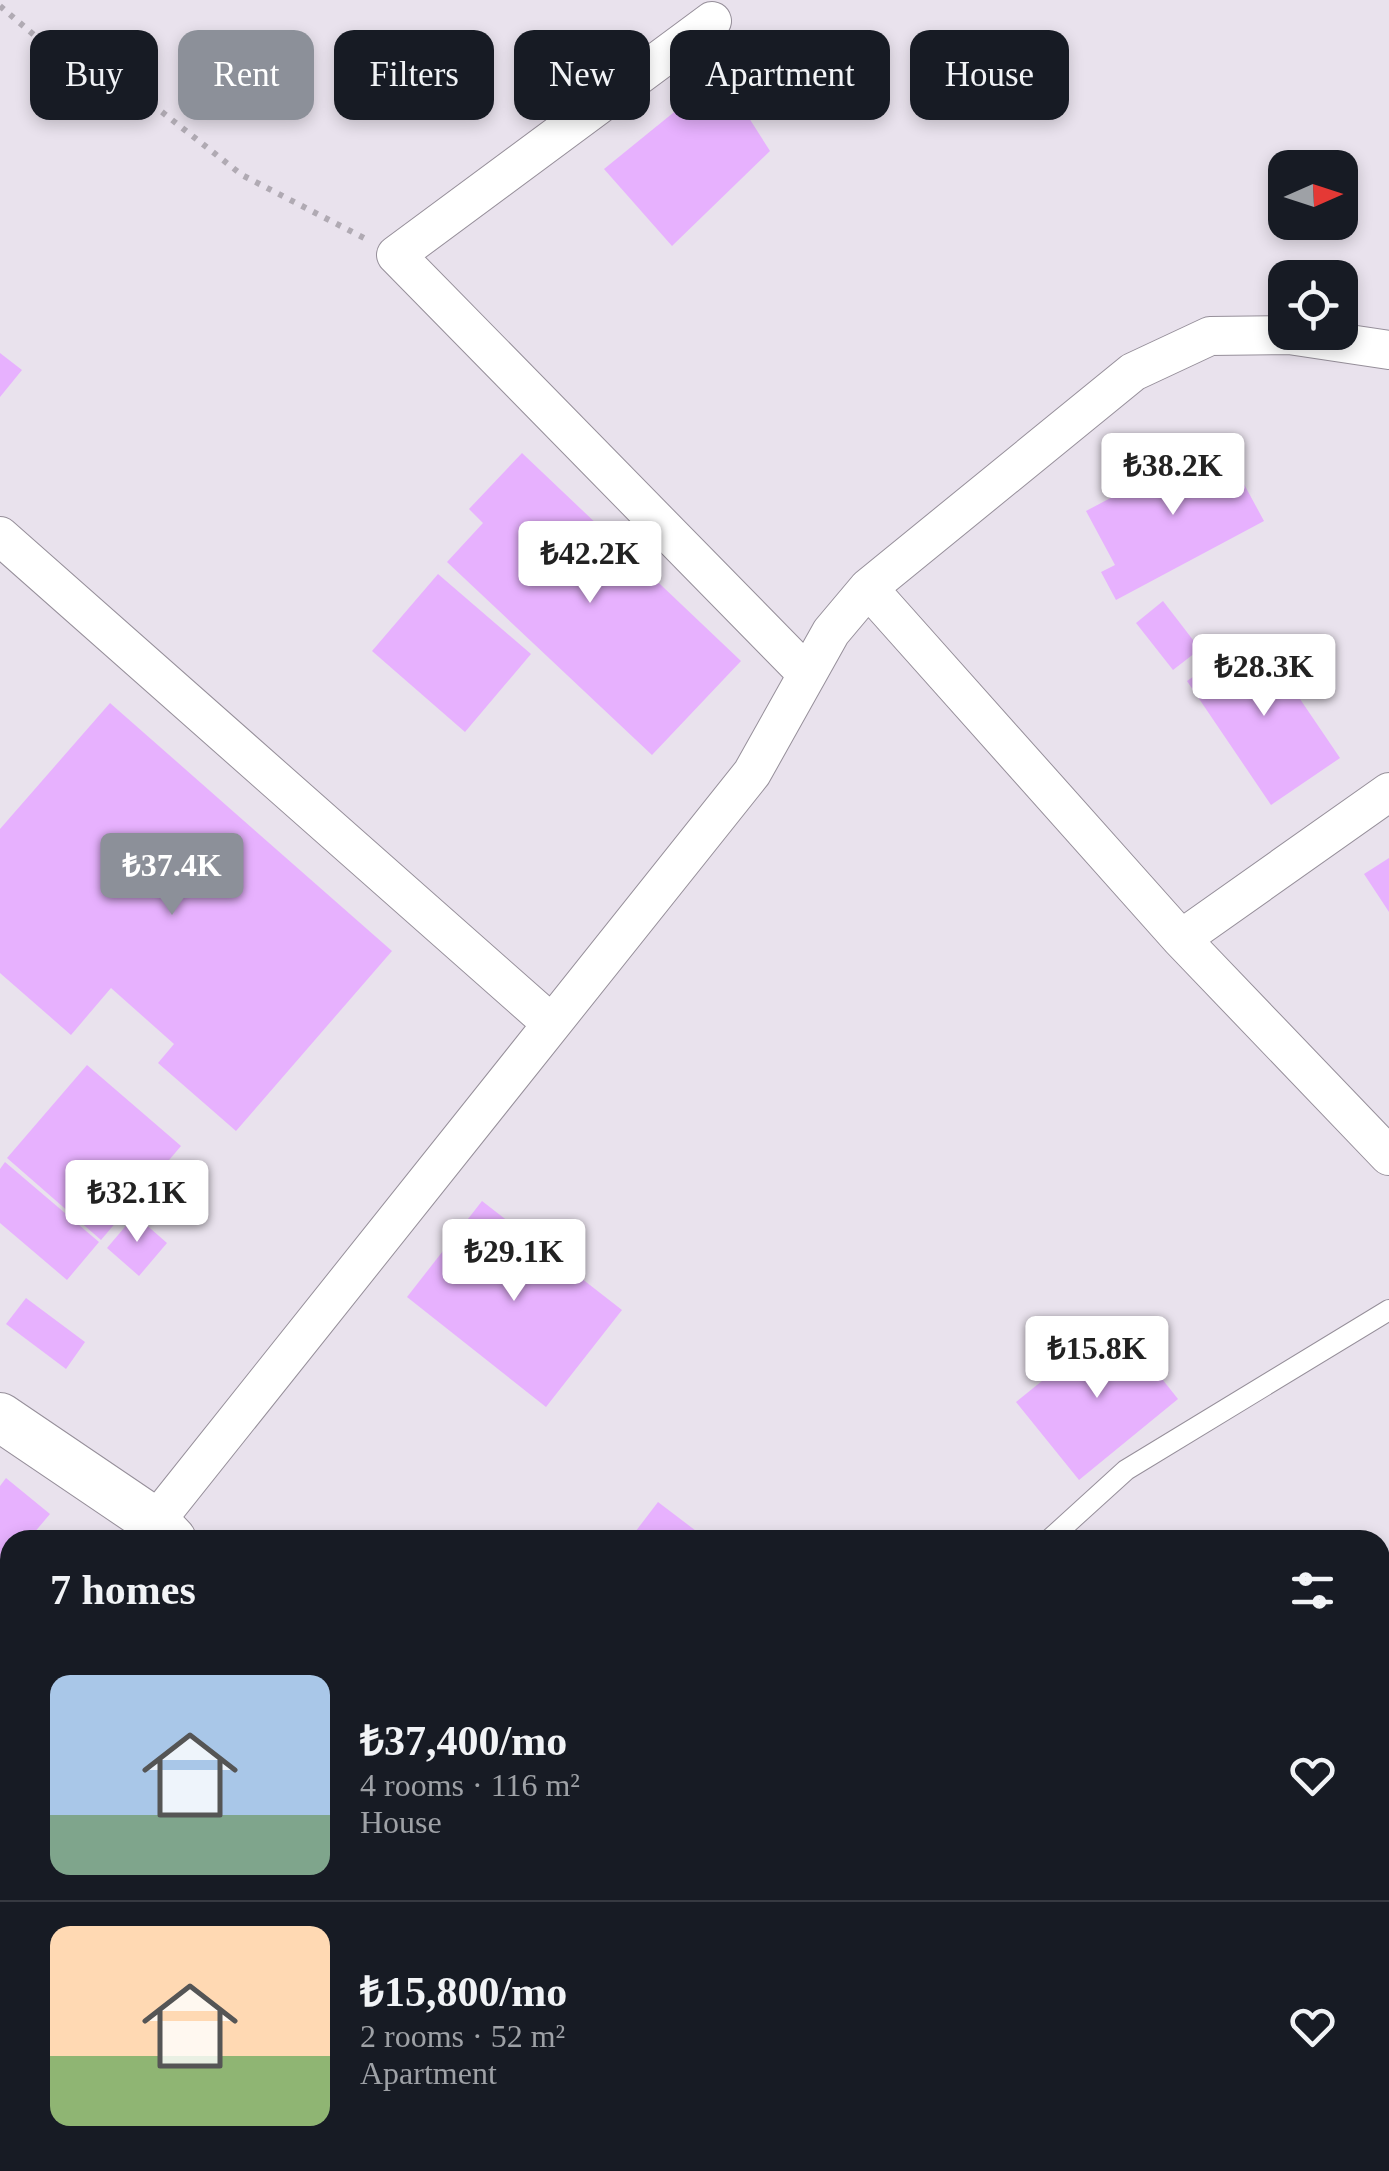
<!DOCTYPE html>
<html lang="en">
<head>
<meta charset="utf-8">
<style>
  body { margin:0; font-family:Georgia,serif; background:#20242c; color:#f1f3f6; height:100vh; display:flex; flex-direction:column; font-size:38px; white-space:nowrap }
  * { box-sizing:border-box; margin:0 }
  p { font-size:32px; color:#9ea1a6 }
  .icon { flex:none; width:55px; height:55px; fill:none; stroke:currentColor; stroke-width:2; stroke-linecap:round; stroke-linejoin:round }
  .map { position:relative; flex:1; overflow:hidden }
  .side { position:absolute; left:0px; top:1530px; width:1390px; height:642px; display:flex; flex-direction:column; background:#171b24; border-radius:30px 30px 0 0; box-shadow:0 5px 15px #0003 }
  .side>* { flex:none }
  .banner { position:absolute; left:30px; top:30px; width:1330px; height:90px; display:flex; gap:20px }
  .needle { width:65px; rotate:87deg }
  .fabs { position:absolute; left:1268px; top:150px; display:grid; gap:20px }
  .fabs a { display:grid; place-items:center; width:90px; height:90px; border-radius:20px; background:#171b24; box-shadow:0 5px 15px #0003; font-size:50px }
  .price { position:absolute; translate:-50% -85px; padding:0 22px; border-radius:10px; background:#fff; color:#222; font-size:32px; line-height:65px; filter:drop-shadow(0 2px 5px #0008) }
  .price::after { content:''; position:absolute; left:50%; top:60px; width:30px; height:22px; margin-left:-15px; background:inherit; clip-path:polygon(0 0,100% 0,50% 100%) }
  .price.current { background:#8c9099; color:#fff }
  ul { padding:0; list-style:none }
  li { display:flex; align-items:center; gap:30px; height:250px; padding:0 50px }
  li+li { border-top:2px solid #363941 }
  li span { display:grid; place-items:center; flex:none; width:280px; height:200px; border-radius:20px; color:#555 }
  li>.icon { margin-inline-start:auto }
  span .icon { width:120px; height:120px; fill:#fffc; stroke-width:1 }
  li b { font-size:42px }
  h2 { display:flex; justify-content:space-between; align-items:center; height:120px; padding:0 50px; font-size:42px }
  .tag { padding:0 35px; border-radius:20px; background:#171b24; box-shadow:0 5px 15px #0003; font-size:35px; line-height:90px }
  .tag.current { background:#8c9099; color:#fff }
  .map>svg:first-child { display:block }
  .building { fill:#e7b1fe }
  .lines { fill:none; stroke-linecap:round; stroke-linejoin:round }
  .service-casing { stroke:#968f9a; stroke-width:22 }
  .minor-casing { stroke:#968f9a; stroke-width:40 }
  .tertiary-casing { stroke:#968f9a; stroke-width:50 }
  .path { stroke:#b0aab3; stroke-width:6; stroke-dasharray:5 8; stroke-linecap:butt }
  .service { stroke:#fff; stroke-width:20 }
  .minor { stroke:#fff; stroke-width:38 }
  .tertiary { stroke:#fff; stroke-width:48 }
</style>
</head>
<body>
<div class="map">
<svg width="1389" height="2171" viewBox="0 0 1389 2171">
  <rect width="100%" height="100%" fill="#e9e2ed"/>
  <path class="building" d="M721 74 770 151 672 246 604 169Z
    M0 353 22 370 0 397Z
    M1220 440 1264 521 1116 600 1101 572 1115 565 1086 511Z
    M522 453 741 661 652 755 447 562 483 523 469 509Z
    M438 574 531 654 465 732 372 651Z
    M1163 601 1200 649 1173 670 1136 623Z
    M1256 634 1340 758 1271 805 1187 681Z
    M110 703 392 951 236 1131 158 1063 174 1044 111 988 71 1035 0 973V829Z
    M1389 858V912L1364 874Z
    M87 1065 181 1146 101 1240 7 1158Z
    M5 1162 99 1242 67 1280 0 1223V1169Z
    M482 1201 622 1310 546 1407 407 1297Z
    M135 1215 167 1243 139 1276 107 1248Z
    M26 1298 85 1342 66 1369 6 1324Z
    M1116 1321 1178 1399 1079 1480 1016 1402Z
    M6 1478 50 1514 28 1540H10V1562L0 1574V1486Z
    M658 1502 708 1540H629Z
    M10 1663V1762L0 1752V1672Z
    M0 1919 10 1930V2032L0 2042Z
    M387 2162H445L436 2171H395Z"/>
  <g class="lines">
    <defs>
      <path id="service" d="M1049 1540 1126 1470 1389 1310"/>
      <path id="minor" d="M712 21 396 255 807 674
        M0 536 552 1024
        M868 588 1133 372 1210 336 1289 335 1389 350
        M1181 939 1389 792
        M155 1522 752 773 831 632 868 588 1181 939 1389 1156"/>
      <path id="tertiary" d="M0 1417 155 1522 172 1540
        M810 2162 819 2171"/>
    </defs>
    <use href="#service" class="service-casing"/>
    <use href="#minor" class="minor-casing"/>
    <use href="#tertiary" class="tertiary-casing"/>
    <path class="path" d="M0 6 62 59 148 101 242 175 364 238"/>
    <use href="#service" class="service"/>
    <use href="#minor" class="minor"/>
    <use href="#tertiary" class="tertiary"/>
  </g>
</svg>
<div class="fabs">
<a><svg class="needle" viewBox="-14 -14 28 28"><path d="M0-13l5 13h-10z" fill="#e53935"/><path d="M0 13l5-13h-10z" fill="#9ea1a6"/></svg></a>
<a><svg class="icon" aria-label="locate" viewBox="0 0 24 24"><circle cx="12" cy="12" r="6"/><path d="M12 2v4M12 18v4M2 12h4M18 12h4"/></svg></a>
</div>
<b class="price" style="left:1173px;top:518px">₺38.2K</b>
<b class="price" style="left:590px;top:606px">₺42.2K</b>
<b class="price" style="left:1264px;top:719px">₺28.3K</b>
<b class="price current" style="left:172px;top:918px">₺37.4K</b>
<b class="price" style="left:137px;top:1245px">₺32.1K</b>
<b class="price" style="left:514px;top:1304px">₺29.1K</b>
<b class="price" style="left:1097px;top:1401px">₺15.8K</b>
<div class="banner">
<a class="tag">Buy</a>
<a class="tag current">Rent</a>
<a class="tag">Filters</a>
<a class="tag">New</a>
<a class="tag">Apartment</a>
<a class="tag">House</a>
</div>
<section class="side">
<h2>7 homes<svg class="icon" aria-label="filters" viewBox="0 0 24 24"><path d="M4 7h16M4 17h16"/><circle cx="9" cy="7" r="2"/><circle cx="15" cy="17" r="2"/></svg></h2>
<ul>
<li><span style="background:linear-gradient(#a9c7e8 70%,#7fa58c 0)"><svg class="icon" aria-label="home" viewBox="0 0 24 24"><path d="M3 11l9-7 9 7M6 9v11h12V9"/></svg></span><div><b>₺37,400/mo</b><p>4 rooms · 116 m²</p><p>House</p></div><svg class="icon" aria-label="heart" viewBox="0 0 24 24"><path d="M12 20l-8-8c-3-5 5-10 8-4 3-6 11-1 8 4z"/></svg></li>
<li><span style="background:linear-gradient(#ffd9b3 65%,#8fb573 0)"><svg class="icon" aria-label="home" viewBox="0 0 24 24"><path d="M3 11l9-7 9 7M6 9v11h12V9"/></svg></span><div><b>₺15,800/mo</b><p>2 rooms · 52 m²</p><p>Apartment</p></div><svg class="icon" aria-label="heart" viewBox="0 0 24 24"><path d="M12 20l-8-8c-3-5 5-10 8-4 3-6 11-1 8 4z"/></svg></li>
</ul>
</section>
</div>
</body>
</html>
